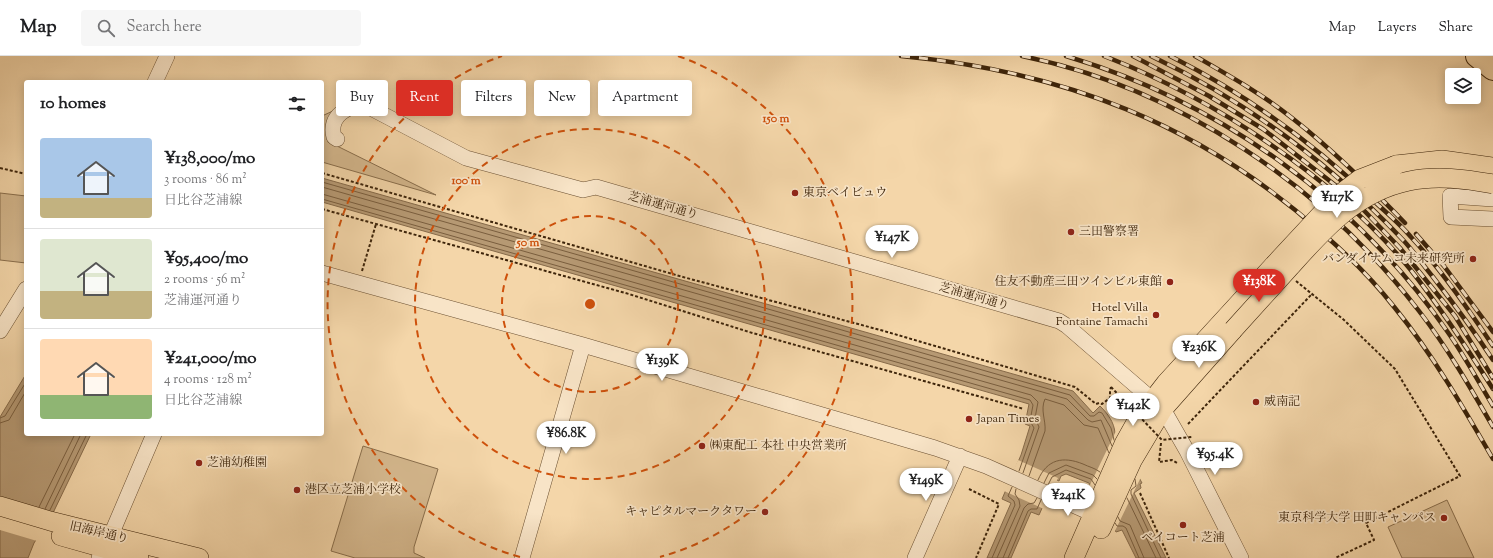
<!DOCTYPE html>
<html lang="en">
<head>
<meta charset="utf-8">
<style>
  body { margin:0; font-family:"Sorts Mill Goudy","Noto Serif JP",serif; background:#f6f6f6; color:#202124; height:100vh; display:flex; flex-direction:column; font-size:15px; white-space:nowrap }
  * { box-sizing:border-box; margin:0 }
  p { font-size:13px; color:#757577 }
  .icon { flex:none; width:22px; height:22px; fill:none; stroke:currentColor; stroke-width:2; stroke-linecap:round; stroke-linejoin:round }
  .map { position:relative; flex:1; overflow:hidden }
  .drawer { position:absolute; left:24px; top:24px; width:300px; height:356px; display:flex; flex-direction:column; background:#fff; border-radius:4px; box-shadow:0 2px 10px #0003 }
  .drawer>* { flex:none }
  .banner { position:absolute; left:336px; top:24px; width:380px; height:36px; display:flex; gap:8px }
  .fabs { position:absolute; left:1445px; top:12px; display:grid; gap:8px }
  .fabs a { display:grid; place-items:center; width:36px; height:36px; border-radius:4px; background:#fff; box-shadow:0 2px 10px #0003; font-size:20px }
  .price { position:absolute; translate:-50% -34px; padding:0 9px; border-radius:14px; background:#fff; color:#222; font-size:13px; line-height:26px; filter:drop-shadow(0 1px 2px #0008) }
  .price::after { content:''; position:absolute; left:50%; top:24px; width:12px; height:9px; margin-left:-6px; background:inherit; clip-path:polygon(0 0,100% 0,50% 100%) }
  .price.active { background:#d93025; color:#fff }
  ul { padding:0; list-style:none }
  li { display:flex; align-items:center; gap:12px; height:100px; padding:0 16px }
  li+li { border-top:1px solid #e0e0e0 }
  li span { display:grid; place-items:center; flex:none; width:112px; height:80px; border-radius:4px; color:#555 }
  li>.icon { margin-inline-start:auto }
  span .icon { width:48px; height:48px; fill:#fffc; stroke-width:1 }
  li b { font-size:17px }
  h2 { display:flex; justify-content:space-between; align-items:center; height:48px; padding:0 16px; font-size:17px }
  .tag { padding:0 14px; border-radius:4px; background:#fff; box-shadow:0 2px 10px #0003; font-size:14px; line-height:36px }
  .tag.active { background:#d93025; color:#fff }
  header { display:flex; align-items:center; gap:24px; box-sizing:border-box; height:56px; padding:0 20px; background:#fff; border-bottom:1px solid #e0e0e0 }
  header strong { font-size:19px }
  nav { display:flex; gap:22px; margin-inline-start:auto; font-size:14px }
  .search { width:280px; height:36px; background:#f6f6f6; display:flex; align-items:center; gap:10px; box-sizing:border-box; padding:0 14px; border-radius:4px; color:#757577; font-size:15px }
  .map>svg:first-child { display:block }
  .green { fill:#d5b88e; stroke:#896e4c }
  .water { fill:#b69973; stroke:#866a49 }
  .pier { fill:#f4d6a9 }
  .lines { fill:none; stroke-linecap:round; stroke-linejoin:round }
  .shore { stroke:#7a5e3e; stroke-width:1 }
  .minor-casing { stroke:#6b5032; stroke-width:16 }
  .major-casing { stroke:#3d240a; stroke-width:20 }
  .highway-casing { stroke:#3d240a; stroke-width:24 }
  .path { stroke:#3d240a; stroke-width:2; stroke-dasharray:3 2; stroke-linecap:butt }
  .minor { stroke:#f8e4c7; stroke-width:15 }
  .major { stroke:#f4d6a9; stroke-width:19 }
  .highway { stroke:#f4d6a9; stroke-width:22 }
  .rail-casing { stroke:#3d240a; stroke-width:4.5 }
  .rail { stroke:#f8e4c7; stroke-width:3; stroke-dasharray:9; stroke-linecap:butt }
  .major-bridge-casing { stroke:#3d240a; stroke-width:20; stroke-linecap:butt }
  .path-bridge { stroke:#3d240a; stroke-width:2; stroke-dasharray:3 2; stroke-linecap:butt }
  .major-bridge { stroke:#f4d6a9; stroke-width:19 }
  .ring { fill:none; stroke:#ce510c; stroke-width:2; stroke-dasharray:7 5 }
  .poi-dot { fill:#8f2418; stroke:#f8e4c7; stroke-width:1.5 }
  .labels { text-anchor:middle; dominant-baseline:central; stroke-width:3.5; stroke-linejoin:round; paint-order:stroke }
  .poi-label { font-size:12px; fill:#3d240a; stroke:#f8e4c7; text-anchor:start }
  .street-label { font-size:12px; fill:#3d240a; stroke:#f8e4c7 }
  .centre { fill:#ce510c; stroke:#f8e4c7; stroke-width:2 }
  .ring-label { font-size:12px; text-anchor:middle; font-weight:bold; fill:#ce510c; stroke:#f8e4c7; stroke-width:3.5; stroke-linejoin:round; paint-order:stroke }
</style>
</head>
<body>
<header>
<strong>Map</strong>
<div class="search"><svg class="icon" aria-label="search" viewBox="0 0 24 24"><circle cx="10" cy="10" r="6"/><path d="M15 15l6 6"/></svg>Search here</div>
<nav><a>Map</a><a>Layers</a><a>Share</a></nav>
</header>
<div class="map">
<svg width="1493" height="502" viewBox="0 0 1493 502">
  <rect width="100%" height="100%" fill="#f4d6a9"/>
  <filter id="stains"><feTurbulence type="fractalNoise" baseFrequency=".005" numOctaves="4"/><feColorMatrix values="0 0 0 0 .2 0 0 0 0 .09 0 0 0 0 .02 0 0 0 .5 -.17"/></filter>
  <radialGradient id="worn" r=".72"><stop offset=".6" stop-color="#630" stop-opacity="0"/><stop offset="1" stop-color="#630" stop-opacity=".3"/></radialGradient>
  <path class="green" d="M335 54V89L436 139 322 106V60Z
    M0 137 26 140V207L0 204Z
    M363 390 438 413 414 491V497L425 502H355L331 495Z
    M1447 444 1474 502H1402L1388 471Z"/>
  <path class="water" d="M322 122 1073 335 1093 357 1100 350C1108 358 1114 366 1115 377L1142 427 1140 428 1141 432 1134 437 1166 502H1136L1122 474 1116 476 1089 427 1066 418 1061 420 1059 425 1055 423 1039 459 1031 456 1011 502H987L1011 447 1002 443 1021 399 1030 370 1025 368 1029 348 322 146Z
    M26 318V378H91L53 457 34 487 28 502H0V361Z"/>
  <path class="pier" d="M1117 373 1141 421 1114 477 1089 431Z
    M1018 404 1058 422 1044 453 1004 435Z
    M0 443 53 461 37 485 0 474Z"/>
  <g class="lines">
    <path class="shore" d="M322 126 1070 339 1090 360H1094L1099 356 1102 357 1111 372 1114 384
      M322 131 1067 343 1088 364 1092 366 1101 364 1112 390
      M322 138 1031 339 1038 346 1035 362 1039 371 1023 417
      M322 143 1030 344 1033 349 1030 365 1034 372 1019 415
      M0 362 5 360 26 326
      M0 367 9 364 26 335
      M1029 420 1045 375C1046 364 1040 354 1045 343L1064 349 1084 369 1098 372 1109 397
      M1135 423 1136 430 1131 434V438L1161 502
      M1038 424C1047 403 1063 400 1083 408 1089 411 1095 412 1100 416
      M1044 427 1049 417 1066 409 1093 419 1097 423
      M1048 429 1052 421 1066 414 1091 423 1095 429
      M1127 442 1156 502
      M39 451 75 378
      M45 453 81 378
      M50 454 87 378
      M1118 461 1120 465 1130 469 1144 502
      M1115 467 1117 470H1123L1126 472 1139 502
      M992 502 1015 449 1014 445 1008 440 1012 431
      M997 502 1020 450 1019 444 1015 438 1016 433
      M1003 502 1024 452 1028 448 1034 447 1037 442
      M1008 502 1028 455 1031 453H1037L1041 444"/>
    <defs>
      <path id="minor" d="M155 26 167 0
        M337 83 334 81C328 60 348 48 367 50L466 102 583 134 596 131 1059 265 1067 270 1163 353 1187 395 1241 502
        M1493 143 1450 140 1451 161 1493 163
        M322 217 583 289 935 392 986 410 1093 458
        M0 275 26 233
        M99 502 111 479 154 378
        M522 502 583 289
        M915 502 960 400"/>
      <path id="major" d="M1396 109 1442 104 1493 111
        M0 450 50 465 199 502
        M1101 473 1132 405 1163 353 1233 274
        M61 480 139 502
        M1074 502 1124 388 1138 363 1166 327 1274 209"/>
      <path id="highway" d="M1477 0 1493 13"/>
    </defs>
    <use href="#minor" class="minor-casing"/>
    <use href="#major" class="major-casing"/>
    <use href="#highway" class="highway-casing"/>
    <path class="path" d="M0 112 26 118
      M322 117 683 221 884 275 1075 331 1096 348 1099 347 1102 348 1110 342V335L1111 331
      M322 153 629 238 749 276 1024 353
      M362 215 376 168
      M1296 225 1344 264 1395 313 1460 420 1366 467 1374 484 1335 502
      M1188 368 1311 239
      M1161 387 1159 406 1172 404 1177 407
      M969 433 999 448 976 502
      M1140 437 1169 502"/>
    <use href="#minor" class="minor"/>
    <use href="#major" class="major"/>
    <use href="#highway" class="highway"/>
    <defs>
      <path id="rail" d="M901 0C1062 15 1200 68 1321 176 1348 199 1373 224 1395 252 1433 299 1463 351 1493 403
        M1022 0C1179 32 1323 130 1419 255 1447 291 1470 331 1493 371
        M1066 0C1220 46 1355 143 1447 275 1464 299 1478 325 1493 350
        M1104 0C1215 43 1334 121 1410 213 1440 251 1467 292 1493 333
        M1133 0 1209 40 1263 73 1353 143 1400 192 1455 260 1493 322
        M1151 0C1246 45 1332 109 1404 185 1414 196 1423 209 1433 221 1454 248 1474 275 1493 304
        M1170 0C1246 38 1315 88 1376 147 1388 158 1401 169 1411 181 1441 213 1469 254 1493 290
        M1195 0C1228 19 1262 38 1292 62 1333 94 1369 130 1405 167
        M1416 178 1444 210 1493 276"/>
    </defs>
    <use href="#rail" class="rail-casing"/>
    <use href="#rail" class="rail"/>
    <defs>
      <path id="major-bridge" d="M1274 209 1339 139 1360 123 1396 109
        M1233 274C1252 253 1271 232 1290 211 1324 173 1356 136 1409 125 1437 119 1465 123 1493 128"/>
    </defs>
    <use href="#major-bridge" class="major-bridge-casing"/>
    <path class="path-bridge" d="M1111 331 1162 384 1192 381"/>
    <use href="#major-bridge" class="major-bridge"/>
  </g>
  <g class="ring">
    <circle cx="590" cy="248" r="88"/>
    <circle cx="590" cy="248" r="175"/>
    <path d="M520 501A263 263 0 0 1 502 0M678 0A263 263 0 0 1 660 501"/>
  </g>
  <g class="poi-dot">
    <circle cx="795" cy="137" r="4"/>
    <circle cx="1071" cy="176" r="4"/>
    <circle cx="1473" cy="203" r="4"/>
    <circle cx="1170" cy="226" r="4"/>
    <circle cx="1156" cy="259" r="4"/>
    <circle cx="1256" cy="346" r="4"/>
    <circle cx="969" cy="363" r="4"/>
    <circle cx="702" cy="390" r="4"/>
    <circle cx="199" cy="407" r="4"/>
    <circle cx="297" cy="434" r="4"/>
    <circle cx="765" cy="456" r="4"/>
    <circle cx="1444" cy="462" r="4"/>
    <circle cx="1183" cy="469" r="4"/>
  </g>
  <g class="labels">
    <g class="poi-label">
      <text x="803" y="137">東京ベイビュウ</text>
      <text x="1079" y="176">三田警察署</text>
      <text x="1465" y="203" text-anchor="end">バンダイナムコ未来研究所</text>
      <text x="1162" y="226" text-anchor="end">住友不動産三田ツインビル東館</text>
      <text x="1148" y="252" text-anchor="end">Hotel Villa<tspan x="1148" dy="14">Fontaine Tamachi</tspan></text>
      <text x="1264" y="346">威南記</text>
      <text x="977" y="363">Japan Times</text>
      <text x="710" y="390">㈱東配工 本社 中央営業所</text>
      <text x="207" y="407">芝浦幼稚園</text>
      <text x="305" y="434">港区立芝浦小学校</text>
      <text x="757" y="456" text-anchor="end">キャピタルマークタワー</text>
      <text x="1436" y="462" text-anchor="end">東京科学大学 田町キャンパス</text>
      <text x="1183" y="482" text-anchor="middle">ベイコート芝浦</text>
    </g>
    <g class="street-label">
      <text transform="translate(663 150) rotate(16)">芝浦運河通り</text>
      <text transform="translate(974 241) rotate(16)">芝浦運河通り</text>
      <text transform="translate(99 477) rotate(13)">旧海岸通り</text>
    </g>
  </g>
  <circle cx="590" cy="248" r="6" class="centre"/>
  <g class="ring-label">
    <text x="776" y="66">150 m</text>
    <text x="466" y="128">100 m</text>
    <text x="528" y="190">50 m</text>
  </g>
  <rect width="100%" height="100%" filter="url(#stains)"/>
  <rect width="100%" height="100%" fill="url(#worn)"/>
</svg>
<div class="fabs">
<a><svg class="icon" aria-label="layers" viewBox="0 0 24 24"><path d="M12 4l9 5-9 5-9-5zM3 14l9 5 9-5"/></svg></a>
</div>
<b class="price" style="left:1337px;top:163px">¥117K</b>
<b class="price" style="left:892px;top:203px">¥147K</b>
<b class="price active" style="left:1259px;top:247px">¥138K</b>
<b class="price" style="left:1199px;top:313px">¥236K</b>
<b class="price" style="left:662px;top:326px">¥139K</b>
<b class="price" style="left:1133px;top:371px">¥142K</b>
<b class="price" style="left:566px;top:399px">¥86.8K</b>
<b class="price" style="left:1215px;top:420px">¥95.4K</b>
<b class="price" style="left:926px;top:446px">¥149K</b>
<b class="price" style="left:1068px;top:461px">¥241K</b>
<div class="banner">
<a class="tag">Buy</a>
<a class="tag active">Rent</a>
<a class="tag">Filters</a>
<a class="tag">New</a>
<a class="tag">Apartment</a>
</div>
<section class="drawer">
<h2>10 homes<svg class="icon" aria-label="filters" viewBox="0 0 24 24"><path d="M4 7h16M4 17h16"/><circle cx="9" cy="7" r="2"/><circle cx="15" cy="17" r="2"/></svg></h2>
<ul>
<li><span style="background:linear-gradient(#a9c7e8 75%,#c2b280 0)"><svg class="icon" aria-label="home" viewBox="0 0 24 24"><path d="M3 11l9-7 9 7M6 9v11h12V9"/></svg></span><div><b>¥138,000/mo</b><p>3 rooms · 86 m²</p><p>日比谷芝浦線</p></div></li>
<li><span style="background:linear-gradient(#dfe7d0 65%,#c2b280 0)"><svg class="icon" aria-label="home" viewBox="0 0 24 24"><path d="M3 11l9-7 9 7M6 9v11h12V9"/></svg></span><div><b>¥95,400/mo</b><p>2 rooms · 56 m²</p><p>芝浦運河通り</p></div></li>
<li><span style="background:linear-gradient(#ffd9b3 70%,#8fb573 0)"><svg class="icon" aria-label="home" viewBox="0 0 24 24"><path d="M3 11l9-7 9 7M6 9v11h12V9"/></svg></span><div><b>¥241,000/mo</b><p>4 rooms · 128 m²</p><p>日比谷芝浦線</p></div></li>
</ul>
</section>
</div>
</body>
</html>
